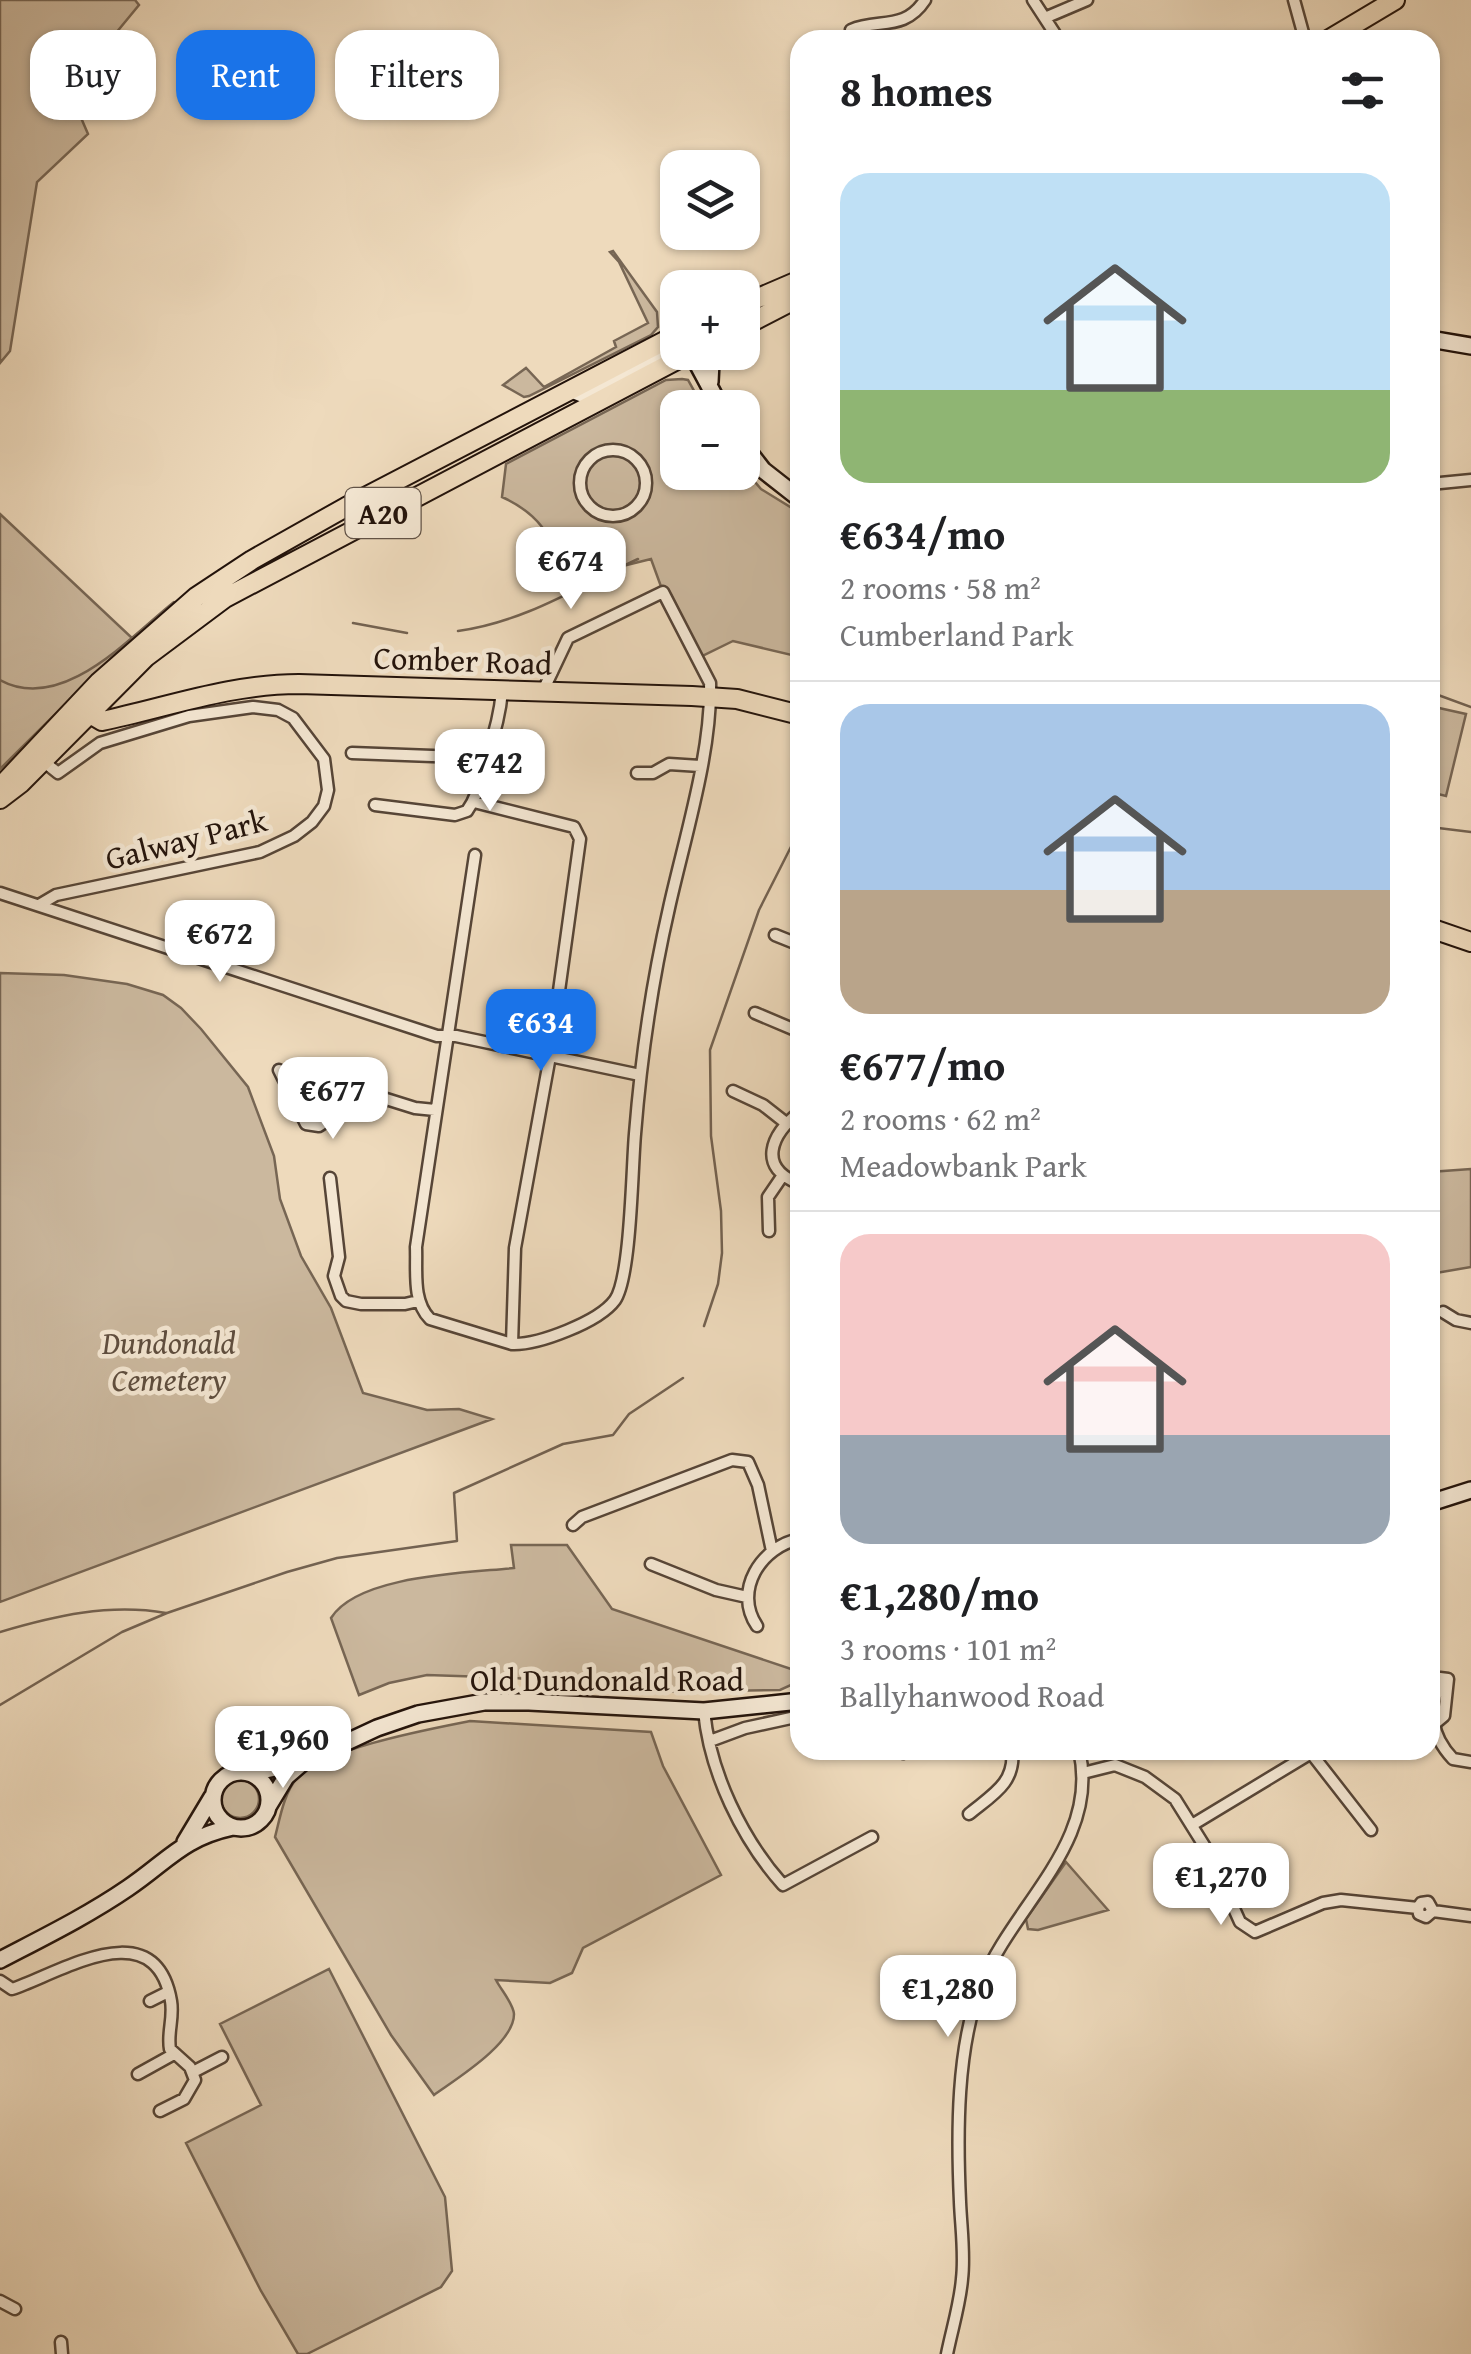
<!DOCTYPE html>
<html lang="en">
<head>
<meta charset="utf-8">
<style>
  body { margin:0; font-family:"Gentium Book Plus",serif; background:#f2f2f2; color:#202124; height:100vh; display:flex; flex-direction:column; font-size:38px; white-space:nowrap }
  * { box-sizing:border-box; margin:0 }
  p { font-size:32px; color:#757577 }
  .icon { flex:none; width:55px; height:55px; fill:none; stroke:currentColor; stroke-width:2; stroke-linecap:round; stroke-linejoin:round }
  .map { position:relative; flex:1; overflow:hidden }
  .side { position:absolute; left:790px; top:30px; width:650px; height:1730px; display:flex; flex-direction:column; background:#fff; border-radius:30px; box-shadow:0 2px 8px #0004 }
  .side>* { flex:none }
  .top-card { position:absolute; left:30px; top:30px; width:610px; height:90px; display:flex; gap:20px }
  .tools { position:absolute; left:660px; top:150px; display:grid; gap:20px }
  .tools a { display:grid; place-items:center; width:100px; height:100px; border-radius:20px; background:#fff; box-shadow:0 2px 8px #0004; font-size:50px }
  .price { position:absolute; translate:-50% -85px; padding:0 22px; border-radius:20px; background:#fff; color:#222; font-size:32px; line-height:65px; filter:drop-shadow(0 2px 5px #0008) }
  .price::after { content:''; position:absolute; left:50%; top:60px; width:30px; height:22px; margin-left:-15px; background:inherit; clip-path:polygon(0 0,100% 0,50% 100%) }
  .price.selected { background:#1a73e8; color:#fff }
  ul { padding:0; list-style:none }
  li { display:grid; align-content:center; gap:20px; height:530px; padding:0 50px }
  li+li { border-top:2px solid #e0e0e0 }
  li span { display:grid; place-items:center; height:310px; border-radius:30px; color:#555 }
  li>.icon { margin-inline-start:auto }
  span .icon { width:180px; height:180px; fill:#fffc; stroke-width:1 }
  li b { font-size:42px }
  h2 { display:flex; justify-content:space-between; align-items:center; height:120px; padding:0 50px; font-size:42px }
  .pill { padding:0 35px; border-radius:30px; background:#fff; box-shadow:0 2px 8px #0004; font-size:35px; line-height:90px }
  .pill.selected { background:#1a73e8; color:#fff }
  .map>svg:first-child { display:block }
  .green { fill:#cbb89e; stroke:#776654; stroke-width:2.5 }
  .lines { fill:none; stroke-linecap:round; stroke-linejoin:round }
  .stream { stroke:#736251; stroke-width:2.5 }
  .street-casing { stroke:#564537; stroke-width:15 }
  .secondary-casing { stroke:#23130b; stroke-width:20 }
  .highway-casing { stroke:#23130b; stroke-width:22 }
  .street { stroke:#f4e7d3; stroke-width:10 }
  .secondary { stroke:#f4e7d3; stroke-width:15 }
  .highway { stroke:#eedabc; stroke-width:18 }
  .labels { text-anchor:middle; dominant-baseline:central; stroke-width:9; stroke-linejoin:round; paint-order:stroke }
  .shield { fill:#f4e7d3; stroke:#625347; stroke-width:2.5 }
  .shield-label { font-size:30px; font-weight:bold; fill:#23130b }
  .street-label { font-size:32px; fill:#23130b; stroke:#f4e7d3 }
  .park-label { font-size:32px; font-style:italic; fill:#5e4d3e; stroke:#f4e7d3 }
</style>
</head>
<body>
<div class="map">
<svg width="1471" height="2354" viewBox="0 0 1471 2354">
  <rect width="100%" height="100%" fill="#eedabc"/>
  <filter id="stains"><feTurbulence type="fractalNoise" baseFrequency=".002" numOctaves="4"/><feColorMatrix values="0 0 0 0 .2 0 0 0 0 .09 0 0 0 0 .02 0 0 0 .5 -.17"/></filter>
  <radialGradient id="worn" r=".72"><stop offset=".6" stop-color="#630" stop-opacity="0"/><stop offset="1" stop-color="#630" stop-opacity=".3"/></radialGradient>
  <path class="green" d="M0 0H135L139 5 69 90 88 134 37 182 10 351 0 363Z
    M613 251 657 312 658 327 651 335 529 396 524 397 503 385 526 368 544 387 616 347 614 341 648 323 619 262 610 252Z
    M682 379 688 380 703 407 678 408V472H742L743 468 761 489 800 513V657L733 641 698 658 663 592 651 559 570 579C551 540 544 516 502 497L506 464 666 380Z
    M0 514 132 638 0 769Z
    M1430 706 1466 714 1446 796 1430 792Z
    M0 973 64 975 127 984 163 995 181 1008 201 1029 248 1087 274 1156 280 1199 301 1256 331 1308 363 1393 427 1410 459 1409 492 1419 0 1602Z
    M1471 1169V1267L1430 1274V1172Z
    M511 1545H567L612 1609 800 1672V1681L780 1690 653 1692 516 1678 427 1675 389 1683 359 1695 331 1618C358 1575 467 1573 514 1568Z
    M470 1721 651 1732 663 1766 721 1875 583 1948 572 1973 550 1983 496 1980C501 1990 513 2003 514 2014 514 2044 456 2079 434 2095L391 2035 275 1837C280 1818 284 1793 297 1778 325 1748 430 1729 470 1721Z
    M221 1799a19 19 0 1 1 38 0a19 19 0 1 1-38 0Z
    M1066 1862 1108 1910 1038 1930 1028 1929 1026 1919Z
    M329 1969 445 2197 452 2271 441 2287 307 2354H298L261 2291 186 2143 261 2105 220 2024Z"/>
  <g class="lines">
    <path class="stream" d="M353 623 407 633
      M458 631C524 622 578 587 638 559
      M0 680C62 714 129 638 174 602
      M1430 692 1471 707
      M1430 827 1471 832
      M704 1326 718 1284 722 1253 721 1211 711 1136 710 1050 759 910 800 829
      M0 1632C54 1616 109 1603 166 1613
      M0 1705 122 1632 167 1613 287 1572 337 1558 457 1541 454 1493 563 1444 613 1435 629 1414 683 1378"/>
    <defs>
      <path id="street" d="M1033 0 1059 40
        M1294 0 1305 40
        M1047 17 1087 0
        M851 30C878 18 904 32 925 0
        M580 483a33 33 0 1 1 66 0a33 33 0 1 1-66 0Z
        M1430 484 1471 480
        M352 753 486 758
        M637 773H653L669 764 700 766
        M474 802 574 827 580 839 550 1056 515 1248 512 1344 430 1319C412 1301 417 1271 416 1247L475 855
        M375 805 455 815 467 811C480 793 480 775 487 756 495 733 500 715 502 691
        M0 893 437 1036H456L640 1075
        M39 905 56 895 260 852 294 836 312 822 324 806 328 790 324 759 293 718 278 710 253 707 189 716 100 743 58 773 43 761
        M775 935 800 945
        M755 1013 800 1032
        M279 1070 306 1124 319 1126 367 1093 415 1108 435 1110
        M733 1091 763 1105 786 1123
        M800 1112C771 1134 756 1168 800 1184
        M330 1178 339 1257 334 1276 341 1296 346 1301 361 1304H405L418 1301
        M769 1231 768 1197 783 1175
        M1443 1312 1456 1320 1471 1323
        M512 1344C538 1345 599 1322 615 1300 631 1277 632 1167 635 1134 641 1058 652 982 669 908 684 840 712 752 710 683L663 592 568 638 542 693
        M573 1525 582 1517 732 1460 748 1462 758 1485 772 1551
        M651 1564 716 1590 747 1597
        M757 1626C733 1591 761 1546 800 1539
        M704 1711C710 1773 742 1839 783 1885L872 1837
        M1432 1726 1444 1716 1448 1679 1440 1678C1432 1712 1427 1731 1453 1759L1471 1762
        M710 1741 745 1728 800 1716
        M903 1753 911 1750
        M1311 1753 1371 1830
        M1083 1773 1115 1765 1145 1777 1175 1799 1210 1855 1240 1922 1255 1932 1323 1903 1341 1900 1418 1908
        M969 1814C992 1795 1016 1783 1012 1750
        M1192 1825 1316 1750
        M1433 1911 1428 1902 1421 1903 1418 1908 1419 1914 1426 1917 1433 1911 1471 1916
        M0 1981 12 1989C60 1973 155 1910 171 2001 174 2018 167 2033 170 2049L190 2067 195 2080 184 2099 160 2111
        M150 2001 168 1992
        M193 2072 222 2057
        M138 2074 174 2054
        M0 2301 15 2309
        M61 2342 62 2354
        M947 2354C952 2329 960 2304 962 2279 965 2254 961 2227 960 2202 957 2136 956 2046 982 1983 1013 1905 1101 1842 1079 1750"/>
      <path id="secondary" d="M1430 339 1471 346
        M691 352 721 408
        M710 382 711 362 716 352
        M572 390 582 394 592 390 678 349
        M742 443 763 470 800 499
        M1430 1503 1471 1490
        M213 1800a28 28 0 1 1 56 0a28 28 0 1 1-56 0Z
        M251 1773 304 1762 377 1728 418 1714 484 1702H529L704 1711 800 1701
        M269 1805 286 1777 301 1764
        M185 1842 212 1797
        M0 1960C44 1937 87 1916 128 1888 168 1861 182 1838 233 1827"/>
      <path id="highway" d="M1328 40 1395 0
        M742 305 800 280
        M742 327 800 297
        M82 709 102 721C168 707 230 684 299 684L692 696 737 699 800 715
        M0 787 99 682 196 597 252 560 346 507 678 334
        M0 799 21 783 146 657 225 598 692 352
        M1430 928 1471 942"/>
    </defs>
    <use href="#street" class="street-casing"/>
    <use href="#secondary" class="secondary-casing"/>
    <use href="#highway" class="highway-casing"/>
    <use href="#street" class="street"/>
    <use href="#secondary" class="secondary"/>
    <use href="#highway" class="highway"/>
  </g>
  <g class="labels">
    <rect class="shield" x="345.5" y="488" width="75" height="50" rx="8"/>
    <g class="shield-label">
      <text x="383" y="513">A20</text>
    </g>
    <g class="street-label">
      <text transform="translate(463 660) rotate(2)">Comber Road</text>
      <text transform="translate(186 839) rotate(-14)">Galway Park</text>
      <text x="607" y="1679">Old Dundonald Road</text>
    </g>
    <g class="park-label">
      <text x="169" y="1342">Dundonald<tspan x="169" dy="37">Cemetery</tspan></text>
    </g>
  </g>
  <rect width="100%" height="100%" filter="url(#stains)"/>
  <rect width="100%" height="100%" fill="url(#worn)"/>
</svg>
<div class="tools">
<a><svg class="icon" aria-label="layers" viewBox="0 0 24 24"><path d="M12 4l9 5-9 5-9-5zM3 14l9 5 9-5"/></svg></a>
<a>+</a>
<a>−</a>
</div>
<b class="price" style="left:571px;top:612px">€674</b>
<b class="price" style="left:490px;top:814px">€742</b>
<b class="price" style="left:220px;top:985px">€672</b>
<b class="price selected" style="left:541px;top:1074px">€634</b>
<b class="price" style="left:333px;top:1142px">€677</b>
<b class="price" style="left:283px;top:1791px">€1,960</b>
<b class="price" style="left:1221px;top:1928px">€1,270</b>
<b class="price" style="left:948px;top:2040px">€1,280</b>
<div class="top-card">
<a class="pill">Buy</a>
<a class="pill selected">Rent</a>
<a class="pill">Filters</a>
</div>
<section class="side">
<h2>8 homes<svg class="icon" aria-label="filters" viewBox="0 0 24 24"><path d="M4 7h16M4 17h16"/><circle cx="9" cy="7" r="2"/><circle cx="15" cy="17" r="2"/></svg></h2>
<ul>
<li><span style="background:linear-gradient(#bfe0f5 70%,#8fb573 0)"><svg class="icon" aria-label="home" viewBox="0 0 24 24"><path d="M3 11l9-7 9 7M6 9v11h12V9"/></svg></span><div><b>€634/mo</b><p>2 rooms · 58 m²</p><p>Cumberland Park</p></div></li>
<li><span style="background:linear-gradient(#a9c7e8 60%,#b9a48a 0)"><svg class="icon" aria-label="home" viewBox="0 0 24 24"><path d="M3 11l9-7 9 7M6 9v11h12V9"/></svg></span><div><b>€677/mo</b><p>2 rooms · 62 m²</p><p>Meadowbank Park</p></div></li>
<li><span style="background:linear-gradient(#f6c9c9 65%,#9aa5b1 0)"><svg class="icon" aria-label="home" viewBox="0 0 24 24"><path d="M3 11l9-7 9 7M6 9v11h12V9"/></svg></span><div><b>€1,280/mo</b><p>3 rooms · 101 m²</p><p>Ballyhanwood Road</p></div></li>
</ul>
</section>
</div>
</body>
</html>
